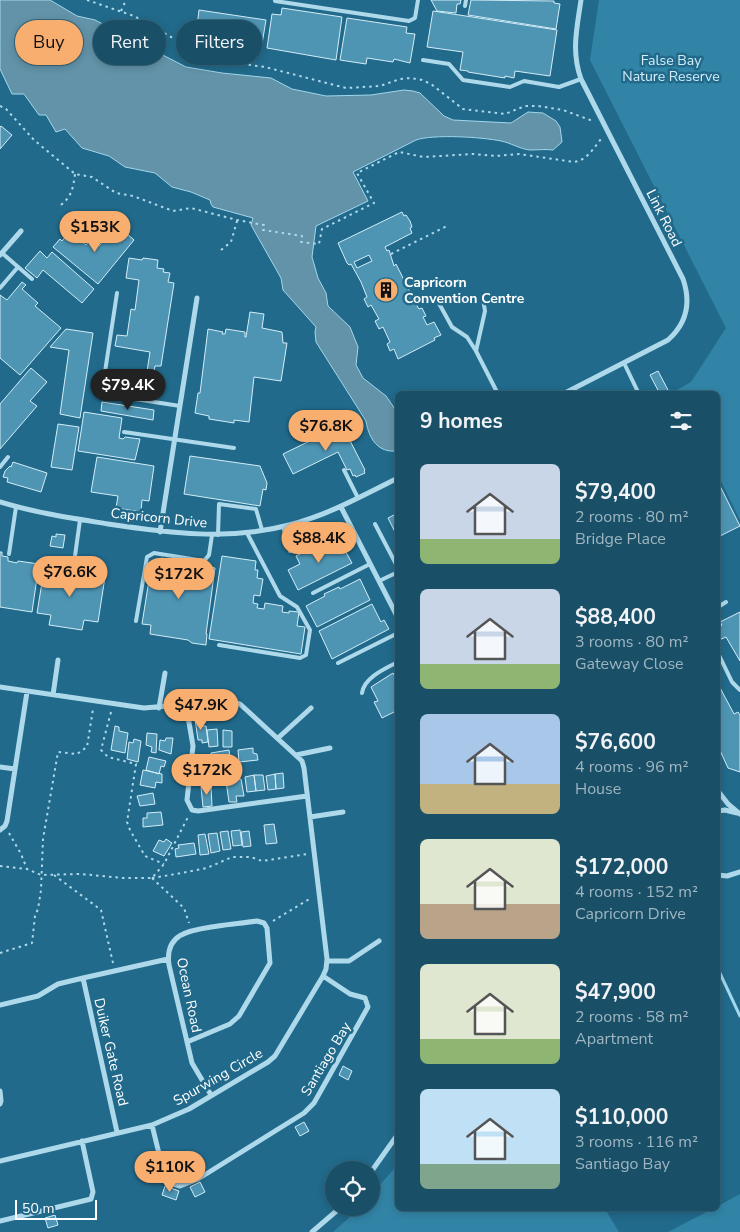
<!DOCTYPE html>
<html lang="en">
<head>
<meta charset="utf-8">
<style>
  body { margin:0; font-family:"Nunito Sans",sans-serif; background:#265a71; color:#f1f3f6; height:100vh; display:flex; flex-direction:column; font-size:19px; white-space:nowrap }
  * { box-sizing:border-box; margin:0 }
  p { font-size:16px; color:#9fb5c0 }
  .icon { flex:none; width:28px; height:28px; fill:none; stroke:currentColor; stroke-width:2; stroke-linecap:round; stroke-linejoin:round }
  .map { position:relative; flex:1; overflow:hidden }
  .side { position:absolute; left:395px; top:391px; width:325px; height:820px; display:flex; flex-direction:column; background:#195068; border-radius:8px; box-shadow:0 2px 8px #0003,0 0 0 1px #37677c }
  .side>* { flex:none }
  .hud { position:absolute; left:15px; top:20px; width:305px; height:45px; display:flex; gap:10px }
  .controls { position:absolute; left:325px; top:1161px; display:grid; gap:10px }
  .controls a { display:grid; place-items:center; width:55px; height:55px; border-radius:50%; background:#195068; box-shadow:0 2px 8px #0003,0 0 0 1px #37677c; font-size:25px }
  .scale { position:absolute; left:15px; bottom:12px; width:82px; box-sizing:border-box; padding-left:5px; border:2px solid #fff; border-top:0; font-size:14px; line-height:18px; white-space:nowrap; color:#fff; -webkit-text-stroke:4px #216a8b; paint-order:stroke }
  .price { position:absolute; translate:-50% -42px; padding:0 11px; border-radius:18px; background:#f8ae6f; color:#111; font-size:16px; line-height:32px; filter:drop-shadow(0 1px 2px #0008) }
  .price::after { content:''; position:absolute; left:50%; top:30px; width:15px; height:11px; margin-left:-8px; background:inherit; clip-path:polygon(0 0,100% 0,50% 100%) }
  .price.selected { background:#222; color:#fff }
  ul { padding:0; list-style:none }
  li { display:flex; align-items:center; gap:15px; height:125px; padding:0 25px }
  li span { display:grid; place-items:center; flex:none; width:140px; height:100px; border-radius:8px; color:#555 }
  li>.icon { margin-inline-start:auto }
  span .icon { width:60px; height:60px; fill:#fffc; stroke-width:1 }
  li b { font-size:21px }
  h2 { display:flex; justify-content:space-between; align-items:center; height:60px; padding:0 25px; font-size:21px }
  .pill { padding:0 18px; border-radius:22px; background:#195068; box-shadow:0 2px 8px #0003,0 0 0 1px #37677c; font-size:18px; line-height:45px }
  .pill.selected { background:#f8ae6f; color:#111 }
  .map>svg:first-child { display:block }
  .green { fill:#3284a6 }
  .water { fill:#6293a8; stroke:#a2d7ec }
  .lines { fill:none; stroke-linecap:round; stroke-linejoin:round }
  .stream { stroke:#a2d7ec; stroke-width:3 }
  .building { fill:#4e95b4; stroke:#d3edf8; fill-rule:evenodd }
  .path { stroke:#aed9eb; stroke-width:2; stroke-dasharray:2.5 4; stroke-linecap:butt }
  .service { stroke:#aed9eb; stroke-width:4 }
  .minor { stroke:#aed9eb; stroke-width:5 }
  .labels { text-anchor:middle; dominant-baseline:central; stroke-width:5; stroke-linejoin:round; paint-order:stroke }
  .park-label { font-size:14px; fill:#d3edf8; stroke:#216a8b }
  .street-label { font-size:14px; fill:#fff; stroke:#216a8b }
  .poi-label { font-size:14px; font-weight:bold; fill:#fff; stroke:#216a8b; text-anchor:start }
</style>
</head>
<body>
<div class="map">
<svg width="740" height="1232" viewBox="0 0 740 1232">
  <rect width="100%" height="100%" fill="#216a8b"/>
  <path class="green" d="M599 0H740V520L718 475V394H676L675 391 691 382 726 328 590 60Z
    M397 1162 398 1209H605L619 1232H333L360 1208H371V1195L393 1170Z
    M740 1194V1232H668L712 1209H718V1206Z"/>
  <path class="water" d="M0 0H50L77 16 95 20 186 67 222 73 271 78 292 89 326 96 371 95 404 90 413 91 420 93 444 116 453 120 511 123 528 112 543 113 556 121 560 127 562 142 553 150C545 149 538 150 530 150 520 149 511 143 501 141 482 137 433 134 416 140L353 172 368 201 316 226 312 257 318 278 326 293 328 306 350 327 358 347 356 365 363 378 386 396 397 412V451C378 453 369 439 366 421L316 342 315 332 316 327 283 290 281 278 251 225 253 218 213 207 211 204 210 200 191 192 172 187 155 173 125 167 109 156 82 148 65 129 56 132 46 115H39L24 94H12L0 69Z"/>
  <g class="lines">
    <path class="stream" d="M718 969 740 1016"/>
  </g>
  <path class="building" d="M431 0H461L460 4H457L456 13 437 11Z
    M471 0 554 1V3L560 4 556 29 468 15Z
    M282 8 342 17 336 60 267 48 272 14 281 15Z
    M199 10 266 20 262 44 196 35Z
    M433 11 557 30 550 76 515 71 514 78 505 76V78L468 72V71L460 70 463 52 427 47Z
    M347 18 407 27 406 33 415 34 410 63 394 59 393 62 367 58 366 64 340 60Z
    M1 126 12 135 0 149V127Z
    M402 212 404 216 406 215 410 221 412 227 410 228 412 233 385 247 387 251 389 250 394 266 396 264 414 300 417 299 419 303 416 304 419 309 422 308 426 316 423 317 427 325 434 322 441 335 434 338 435 340 398 359 394 349 390 351 387 344 390 342 383 327 379 329 375 321 379 319 371 305 368 307 364 299 367 297 361 282 351 264 349 265 347 263 338 243ZM369 255 372 261 357 268 354 262Z
    M115 228 122 234 124 231 134 240 98 284 53 247 60 239 62 241 70 231 86 245 91 239 99 246Z
    M40 251 47 258 52 252 94 289 82 303 43 270 37 278 25 268Z
    M129 258 142 260 143 258 158 260 157 268 164 269 163 272 170 273 168 282 174 283 161 366H155L150 392 144 391 150 352 115 346 117 335 127 336 131 309 135 310 139 280 126 278Z
    M22 282 26 285 22 289 38 303 35 306 61 328 20 375 0 358V295L7 300Z
    M250 312 264 314 262 328 282 332 283 343H287L281 381 254 377 249 422 234 420V423L209 419V416L195 413 198 393H200L208 329 223 332 222 334H225L226 329 245 332V337H246Z
    M66 329 93 333 80 418 60 414 69 350 50 347Z
    M31 368 47 382 30 401 37 406 0 449V404Z
    M658 371 668 390 660 394 650 375Z
    M102 402 154 410 153 420 101 411Z
    M84 412 122 418 119 438 123 439 125 437 140 439 135 460 78 451Z
    M58 424 79 427 72 470 51 467Z
    M342 425 365 470 364 471 365 473 356 477 355 475 353 476 350 469 347 470 338 452 293 474 283 454 326 433 327 435 334 432 332 430Z
    M190 456 260 466 267 483 266 490 263 489 260 506 184 494Z
    M97 457 154 466 149 501 142 500 141 512 116 508 118 496 91 492Z
    M13 462 47 473 41 492 7 482 8 478 3 477 5 471 10 466 11 467Z
    M718 482 740 526 718 537Z
    M398 511V538L388 518 396 514V512Z
    M56 534 65 535 63 548 50 546 52 536 56 537Z
    M339 540 352 563 298 590 288 570 300 564 296 556 326 541 330 549 336 546 335 542Z
    M0 552H2V556L8 557V561L17 563 18 561 39 564 32 612 0 607Z
    M222 556 256 561 255 570H258L257 578 263 579 260 596 254 595 253 603 258 604 257 608 264 609 265 603 283 606 282 612 289 613V611L299 612 297 626 305 627 301 654 209 639Z
    M161 558 215 568 206 634H207L206 645 192 643 188 640 150 634 151 625 142 624 152 561 161 563Z
    M45 564 67 567 66 575 82 577V574L105 577 98 622 84 620 82 630 49 625 51 615 37 613Z
    M360 579 370 600 317 627 306 606 325 596 324 594 339 587 340 589Z
    M372 604 381 622 384 620 389 629 332 659 319 631Z
    M740 612V661L726 637 719 640 718 636V627L722 625 720 622Z
    M393 673 394 675 398 673V710L382 718 374 702 378 701 371 687Z
    M718 684 734 714 738 712 740 715V772L728 768 718 746Z
    M200 718 202 726H206L208 742 202 743V740H198L195 719Z
    M115 726 119 727V731L128 733 125 753 111 750Z
    M217 729 218 746 209 747 207 730Z
    M223 730 232 731V747H223Z
    M147 733 157 734 156 753 151 752 152 747 146 745Z
    M166 738H173L171 754 159 750 160 740 165 741Z
    M134 739 141 741 138 762 127 759 129 742 133 743Z
    M253 748V753L257 754 258 760 239 762 238 750Z
    M229 750 231 764 212 766 211 753Z
    M149 757 166 761 164 767 161 766 159 774 146 770Z
    M143 770 162 774V783L156 782 155 788 140 785Z
    M283 773 284 788 276 789 275 774Z
    M275 774 276 789 268 790 266 776Z
    M254 775 256 791 247 792 245 777Z
    M254 775H263L265 790 256 791Z
    M241 779 244 796H236L237 802H229L226 781Z
    M211 786 212 806 203 807 201 787Z
    M153 793 155 804 140 806 137 796Z
    M161 812 163 825 143 827V818H147V813Z
    M274 824 277 843 266 844 264 825Z
    M240 830 242 845 233 846 231 831Z
    M228 831 231 849 223 850 220 832Z
    M249 831 251 846 243 847 241 832Z
    M217 833 220 851 211 853 208 834Z
    M205 834 209 854 200 855 198 835Z
    M166 839 172 843 164 856 153 851 159 840 164 842Z
    M194 843 196 854 176 857 175 849 179 848 178 845Z
    M343 1066 352 1071 348 1080 339 1075Z
    M304 1122 309 1131 300 1136 295 1127Z
    M200 1182 205 1192 195 1197 190 1187Z
    M165 1186 179 1191 176 1200 162 1195Z
    M55 1215 58 1225 48 1228 45 1218Z"/>
  <g class="lines">
    <path class="path" d="M87 0 134 16 149 24 193 50 228 62 265 67 346 88 380 86 400 79 411 78 422 80 431 84 463 109 505 114 525 106H538L563 110 593 121
      M121 11 126 0
      M0 106 6 109 34 140 75 174 92 177 116 193 133 196 173 211 191 208 237 220 264 225 263 230 302 236 301 242 319 244 322 229 374 203 357 173 399 152 424 157 473 154 496 156 519 154 574 162C587 160 593 149 601 139
      M61 205C72 196 73 188 75 174
      M221 250 231 242 237 221
      M391 254 447 226
      M111 712 101 750 108 757 136 764 127 822 130 830 145 856 164 864
      M9 833 21 854 27 869
      M0 866 27 869 41 875 81 874 122 878H152L164 864 188 817
      M54 875 101 910 113 963
      M152 878 176 874 207 868 232 857H251L262 861 307 854
      M152 878 184 908 189 923
      M273 921 311 898
      M0 953 32 943 35 916 38 909 41 890 43 839 58 752 77 754 87 747 93 709"/>
    <path class="service" d="M275 0V1L409 21 415 18 418 0
      M465 6 466 0
      M423 60 449 64 463 80 510 87 524 81 559 87 581 79
      M2 253 32 279
      M0 288 18 267
      M117 293 103 385 104 391 109 395 180 406
      M436 298 452 327 467 337 476 351 498 394
      M476 351 485 311 483 299
      M624 363 639 394
      M124 432 234 448
      M0 467 8 457
      M344 470 358 498
      M375 524 398 568
      M283 526 290 551 313 544
      M218 535 219 504 256 509 262 530
      M9 554 16 507
      M74 563 80 520
      M379 581 398 572
      M313 593 370 564
      M718 607 726 602
      M136 621 147 557 154 553 204 561 209 555 212 535
      M219 645 300 658 306 655 310 630 297 607 280 596 247 533
      M718 653 732 682 740 690
      M338 663 398 633
      M362 693C364 678 384 669 398 662"/>
    <path class="minor" d="M0 255 21 231
      M508 394H513
      M563 394 668 340C687 323 691 302 683 279L581 79C571 51 577 28 581 0
      M0 502C36 513 71 518 108 524 169 533 229 541 289 525 328 515 362 496 398 478
      M341 507 398 618
      M160 532 197 298
      M0 687 144 708 224 701H231L240 704 302 761 304 768 327 959 326 969 323 976 275 1056 268 1062 189 1109 152 1125 0 1161
      M53 695 58 660
      M186 705 193 746 187 800 192 810 198 811 307 796
      M159 708 165 673
      M278 738 311 708
      M296 755 330 748
      M0 767 15 769
      M718 791 728 804 740 814
      M718 811 725 810 737 813
      M310 817 343 812
      M0 830 5 826 7 821 27 692
      M718 875 727 876 740 872
      M327 961H349L379 941
      M83 978 168 959
      M0 1005 38 996 58 984 83 978 117 1132
      M187 1042 230 1024 239 1016 270 963 267 928 264 923 257 921C244 923 231 924 218 926 194 930 164 931 169 965L192 1063 211 1095
      M0 1091 1 1101 0 1104
      M152 1125 165 1178 173 1184 180 1186 198 1179 304 1113 314 1103 368 1007 365 998 350 994 323 976
      M371 1172 398 1134
      M0 1221 91 1199 93 1192 82 1141
      M312 1232 340 1208"/>
  </g>
  <defs>
    <symbol id="building-disc" viewBox="-11 -11 22 22"><circle r="9.5" fill="#f8ae6f" stroke="#216a8b"/><path d="M-4-6H4V6H1V3H-1V6H-4ZM-2.5-4.3h1.7v1.8h-1.7ZM.8-4.3h1.7v1.8H.8ZM-2.5-1h1.7V.8h-1.7ZM.8-1h1.7V.8H.8Z" fill="#111"/></symbol>
  </defs>
  <g fill-rule="evenodd">
    <use href="#building-disc" x="372" y="276" width="28" height="28"/>
  </g>
  <g class="labels">
    <g class="park-label">
      <text x="671" y="60">False Bay<tspan x="671" dy="16">Nature Reserve</tspan></text>
    </g>
    <g class="street-label">
      <text transform="translate(664 218) rotate(63)">Link Road</text>
      <text transform="translate(159 518) rotate(6)">Capricorn Drive</text>
      <text transform="translate(189 995) rotate(78)">Ocean Road</text>
      <text transform="translate(111 1052) rotate(77)">Duiker Gate Road</text>
      <text transform="translate(326 1059) rotate(-59)">Santiago Bay</text>
      <text transform="translate(218 1077) rotate(-30)">Spurwing Circle</text>
    </g>
    <g class="poi-label">
      <text x="404" y="282">Capricorn<tspan x="404" dy="16">Convention Centre</tspan></text>
    </g>
  </g>
</svg>
<div class="controls">
<a><svg class="icon" aria-label="locate" viewBox="0 0 24 24"><circle cx="12" cy="12" r="6"/><path d="M12 2v4M12 18v4M2 12h4M18 12h4"/></svg></a>
</div>
<div class="scale">50 m</div>
<b class="price" style="left:95px;top:253px">$153K</b>
<b class="price selected" style="left:128px;top:411px">$79.4K</b>
<b class="price" style="left:326px;top:452px">$76.8K</b>
<b class="price" style="left:319px;top:564px">$88.4K</b>
<b class="price" style="left:70px;top:598px">$76.6K</b>
<b class="price" style="left:179px;top:600px">$172K</b>
<b class="price" style="left:201px;top:731px">$47.9K</b>
<b class="price" style="left:207px;top:796px">$172K</b>
<b class="price" style="left:170px;top:1193px">$110K</b>
<div class="hud">
<a class="pill selected">Buy</a>
<a class="pill">Rent</a>
<a class="pill">Filters</a>
</div>
<section class="side">
<h2>9 homes<svg class="icon" aria-label="filters" viewBox="0 0 24 24"><path d="M4 7h16M4 17h16"/><circle cx="9" cy="7" r="2"/><circle cx="15" cy="17" r="2"/></svg></h2>
<ul>
<li><span style="background:linear-gradient(#c9d6e8 75%,#8fb573 0)"><svg class="icon" aria-label="home" viewBox="0 0 24 24"><path d="M3 11l9-7 9 7M6 9v11h12V9"/></svg></span><div><b>$79,400</b><p>2 rooms · 80 m²</p><p>Bridge Place</p></div></li>
<li><span style="background:linear-gradient(#c9d6e8 75%,#8fb573 0)"><svg class="icon" aria-label="home" viewBox="0 0 24 24"><path d="M3 11l9-7 9 7M6 9v11h12V9"/></svg></span><div><b>$88,400</b><p>3 rooms · 80 m²</p><p>Gateway Close</p></div></li>
<li><span style="background:linear-gradient(#a9c7e8 70%,#c2b280 0)"><svg class="icon" aria-label="home" viewBox="0 0 24 24"><path d="M3 11l9-7 9 7M6 9v11h12V9"/></svg></span><div><b>$76,600</b><p>4 rooms · 96 m²</p><p>House</p></div></li>
<li><span style="background:linear-gradient(#dfe7d0 65%,#b9a48a 0)"><svg class="icon" aria-label="home" viewBox="0 0 24 24"><path d="M3 11l9-7 9 7M6 9v11h12V9"/></svg></span><div><b>$172,000</b><p>4 rooms · 152 m²</p><p>Capricorn Drive</p></div></li>
<li><span style="background:linear-gradient(#dfe7d0 75%,#8fb573 0)"><svg class="icon" aria-label="home" viewBox="0 0 24 24"><path d="M3 11l9-7 9 7M6 9v11h12V9"/></svg></span><div><b>$47,900</b><p>2 rooms · 58 m²</p><p>Apartment</p></div></li>
<li><span style="background:linear-gradient(#bfe0f5 75%,#7fa58c 0)"><svg class="icon" aria-label="home" viewBox="0 0 24 24"><path d="M3 11l9-7 9 7M6 9v11h12V9"/></svg></span><div><b>$110,000</b><p>3 rooms · 116 m²</p><p>Santiago Bay</p></div></li>
</ul>
</section>
</div>
</body>
</html>
